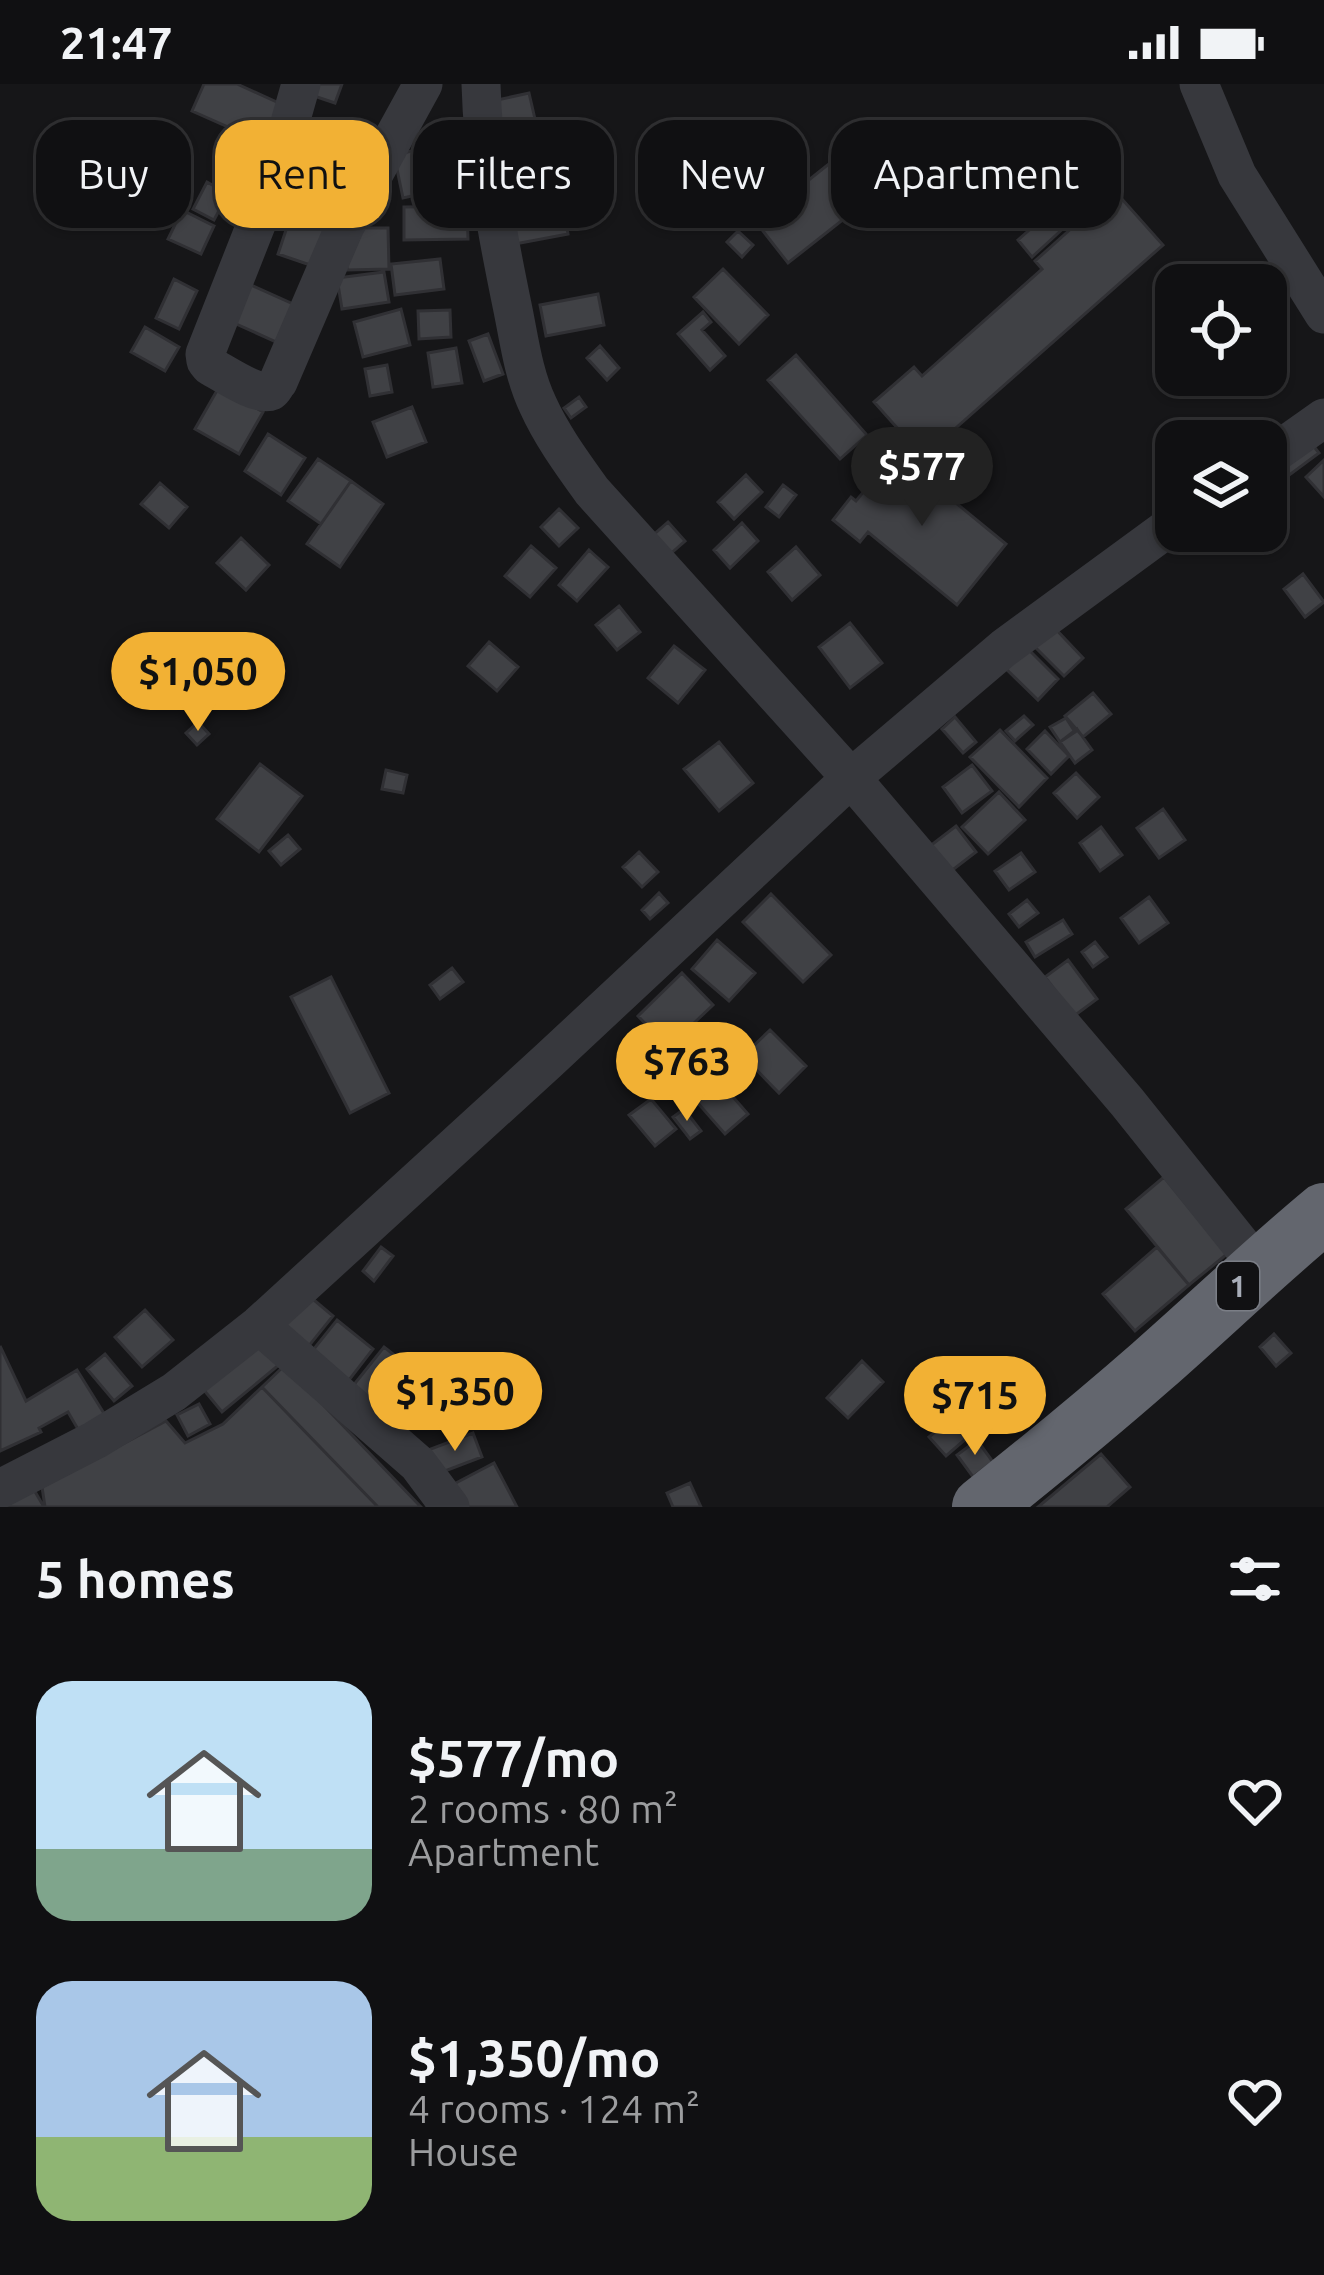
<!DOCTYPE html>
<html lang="en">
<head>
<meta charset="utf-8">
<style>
  body { margin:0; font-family:Ubuntu,sans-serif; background:#19191b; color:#f1f3f6; height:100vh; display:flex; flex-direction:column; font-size:45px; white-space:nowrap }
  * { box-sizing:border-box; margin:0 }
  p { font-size:39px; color:#9c9d9f }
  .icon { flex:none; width:66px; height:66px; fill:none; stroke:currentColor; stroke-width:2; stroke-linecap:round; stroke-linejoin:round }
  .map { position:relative; height:1423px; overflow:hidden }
  .sheet { display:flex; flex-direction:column; background:#101012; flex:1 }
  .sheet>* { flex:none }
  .banner { position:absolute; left:36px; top:36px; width:1254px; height:108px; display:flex; gap:24px }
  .fabs { position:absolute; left:1155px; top:180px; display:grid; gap:24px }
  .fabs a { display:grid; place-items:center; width:132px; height:132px; border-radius:24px; background:#101012; box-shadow:0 3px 9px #0004,0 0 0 3px #303032; font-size:60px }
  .price { position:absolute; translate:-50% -102px; padding:0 27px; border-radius:42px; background:#f2b134; color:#111; font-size:39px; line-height:78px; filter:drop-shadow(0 3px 6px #0008) }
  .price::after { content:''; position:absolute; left:50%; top:72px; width:36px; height:27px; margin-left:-18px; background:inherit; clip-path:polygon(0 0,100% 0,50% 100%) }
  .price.active { background:#222; color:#fff }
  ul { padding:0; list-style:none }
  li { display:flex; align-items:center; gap:36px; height:300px; padding:0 36px }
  li span { display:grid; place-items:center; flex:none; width:336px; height:240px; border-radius:36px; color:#555 }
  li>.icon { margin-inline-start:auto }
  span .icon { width:144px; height:144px; fill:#fffc; stroke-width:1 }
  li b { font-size:51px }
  h2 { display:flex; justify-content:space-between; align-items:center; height:144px; padding:0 36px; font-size:51px }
  .tag { padding:0 42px; border-radius:36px; background:#101012; box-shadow:0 3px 9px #0004,0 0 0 3px #303032; font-size:42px; line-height:108px }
  .tag.active { background:#f2b134; color:#111 }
  .status { display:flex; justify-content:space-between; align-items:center; height:84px; padding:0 60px; background:#101012; direction:ltr }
  .status svg { height:33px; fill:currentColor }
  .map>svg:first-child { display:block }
  .building { fill:#404145; stroke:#303034; stroke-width:3 }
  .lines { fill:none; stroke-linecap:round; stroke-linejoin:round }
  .minor { stroke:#37383d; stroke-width:39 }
  .highway { stroke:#63666e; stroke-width:60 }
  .labels { text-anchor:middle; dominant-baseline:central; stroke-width:10; stroke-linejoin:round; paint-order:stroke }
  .shield { fill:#111113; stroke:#7b7e86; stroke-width:3 }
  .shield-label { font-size:30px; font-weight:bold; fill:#a8adb8 }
</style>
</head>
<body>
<div class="status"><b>21:47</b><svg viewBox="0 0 49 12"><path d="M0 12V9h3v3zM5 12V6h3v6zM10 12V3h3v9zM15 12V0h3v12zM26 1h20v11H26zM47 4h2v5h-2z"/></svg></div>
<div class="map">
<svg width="1324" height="1423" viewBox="0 0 1324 1423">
  <rect width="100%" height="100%" fill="#161618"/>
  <path class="building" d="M204 0H237L281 20 264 59 192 27Z
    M304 0H342L335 19 302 8Z
    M529 9 535 35 494 44 488 18Z
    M536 36 543 65 506 73 499 44Z
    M1072 59 1163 161 923 373 874 318 914 283 922 292 1042 185 1035 177 1074 142 1032 95Z
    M439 61 448 104 403 114 394 71Z
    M840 71 873 112 788 179 756 138Z
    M795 78 806 91 793 102 782 89Z
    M531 81 536 104 510 110 504 87Z
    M284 87 349 109 337 144 272 122Z
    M207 98 228 110 214 136 193 125Z
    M563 121 568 150 515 160 509 130Z
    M467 122 468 155 404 156V123Z
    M1053 125 1067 141 1032 173 1018 156Z
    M182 126 214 142 201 170 168 155Z
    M290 134 327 146 316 183 278 170Z
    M346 144H388L389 185 347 186Z
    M738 147 753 161 742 173 727 158Z
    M440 175 444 205 395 211 391 180Z
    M723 185 768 231 739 260 694 213Z
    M384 188 389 218 342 225 337 194Z
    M174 195 197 207 179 245 156 234Z
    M251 201 302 224 285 262 234 239Z
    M598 210 604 241 546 252 540 221Z
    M401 225 410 261 363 273 354 238Z
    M450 226 451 253 419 255 418 227Z
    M703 228 711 238 702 246 725 272 710 286 678 250Z
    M145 243 179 263 165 287 131 268Z
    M488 250 503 290 484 297 469 257Z
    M600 262 619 284 607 296 587 274Z
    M456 264 462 299 433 303 428 269Z
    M796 271 867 351 840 375 768 296Z
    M387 281 392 308 370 312 365 285Z
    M219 303 263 328 239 370 195 345Z
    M579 313 586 323 571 334 564 324Z
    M412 323 426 358 387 373 373 338Z
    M268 350 305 374 281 411 245 387Z
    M1305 351 1319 369 1284 395 1270 376Z
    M895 369 1006 460 957 521 868 448 860 458 833 436 851 413 856 417Z
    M318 375 351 397 321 440 288 417Z
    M1324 376V413L1306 393Z
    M746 391 762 408 734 435 718 418Z
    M351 397 383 420 340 483 307 460Z
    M160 399 187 423 169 444 141 420Z
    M783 401 796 411 779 433 766 423Z
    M1266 404 1286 430 1273 440 1266 431Z
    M559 425 578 444 559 462 541 443Z
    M668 438 685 457 668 472 651 453Z
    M742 439 758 457 730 484 714 466Z
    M241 454 269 481 246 506 217 479Z
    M531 462 556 484 530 513 505 492Z
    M796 463 820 491 792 516 768 488Z
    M589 466 608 483 577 517 559 501Z
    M1303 490 1324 518 1305 533 1284 505Z
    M619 522 640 548 617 566 596 541Z
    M1049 538 1083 574 1064 592 1029 557Z
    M850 539 882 579 850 604 819 563Z
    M489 558 518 583 497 607 468 582Z
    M1023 560 1058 595 1038 616 1002 581Z
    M674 562 705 586 678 619 648 594Z
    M1093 609 1111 630 1083 653 1065 632Z
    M1024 632 1033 641 1015 657 1006 647Z
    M955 633 976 658 963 669 942 645Z
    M1066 634 1075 648 1060 658 1050 643Z
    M198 638 209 650 197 661 186 649Z
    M1077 645 1092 666 1075 679 1060 658Z
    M1000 646 1047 694 1019 723 970 673Z
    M1045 647 1069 672 1051 690 1027 665Z
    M719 658 753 699 719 727 684 685Z
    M260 680 302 712 259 768 217 735Z
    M972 681 992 707 962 729 943 703Z
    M386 686 407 691 403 709 382 705Z
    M1076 689 1099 713 1077 734 1054 709Z
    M999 708 1025 736 988 770 962 743Z
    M1163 725 1185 756 1159 774 1137 744Z
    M956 742 976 768 950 788 930 762Z
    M1101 743 1122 771 1100 787 1080 759Z
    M288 751 300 765 281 781 269 767Z
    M639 768 658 788 642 803 623 783Z
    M1021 769 1035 788 1009 806 995 787Z
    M659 809 668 819 650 835 642 826Z
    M771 810 831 871 803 898 743 838Z
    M1149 813 1168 839 1139 859 1121 834Z
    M1027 816 1038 829 1019 843 1009 830Z
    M1063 836 1072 850 1035 873 1026 858Z
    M717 856 755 889 729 917 692 885Z
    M1095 858 1107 873 1093 883 1082 868Z
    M1068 876 1097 915 1074 932 1045 893Z
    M452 884 463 898 440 915 430 901Z
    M682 889 713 921 694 939 700 946 675 971 638 932Z
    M331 893 389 1009 350 1029 291 913Z
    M770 946 806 982 779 1009 743 972Z
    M719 997 748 1030 725 1050 696 1017Z
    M651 1015 676 1045 655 1062 629 1031Z
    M684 1025 701 1047 690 1055 673 1033Z
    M1164 1093 1227 1170 1189 1201 1126 1125Z
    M381 1163 393 1172 374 1197 363 1187Z
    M1157 1163 1189 1201 1135 1247 1103 1210Z
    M308 1211 333 1232 308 1263 282 1242Z
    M145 1226 173 1256 142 1283 115 1253Z
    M337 1236 373 1265 346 1300 309 1271Z
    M1274 1250 1291 1269 1276 1282 1260 1263Z
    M257 1251 280 1280 222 1328 198 1299Z
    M0 1262 26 1317 77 1286 105 1331 79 1347 68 1328 39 1344 41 1348 0 1367Z
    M384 1263 434 1302 402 1342 352 1303Z
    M105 1270 132 1302 114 1317 87 1285Z
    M862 1277 883 1298 848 1334 827 1314Z
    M285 1281 421 1423H378L262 1303Z
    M262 1303 378 1423H45L42 1403 166 1337 185 1359 223 1340Z
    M1001 1307 1018 1326 994 1346 978 1327Z
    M199 1320 210 1340 188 1352 177 1331Z
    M951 1334 968 1353 946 1372 929 1353Z
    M473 1349 482 1373 437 1390 428 1366Z
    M977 1356 993 1378 973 1393 957 1371Z
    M1101 1370 1130 1403 1107 1423H1038Z
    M494 1379 517 1423H464L452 1401Z
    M30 1399 44 1423H0Z
    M690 1399 701 1423H673L667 1409Z"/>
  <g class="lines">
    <path class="minor" d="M301 0 274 95 205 270 206 277 210 282C222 288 258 313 271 307 274 305 275 301 278 298L345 142 423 0
      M481 0C483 75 497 148 512 221 519 254 523 290 538 321 552 352 572 379 592 407L851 694 1127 1018 1259 1183
      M1199 0 1237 91 1324 230
      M1266 375 1324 334
      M259 1241 418 1380 450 1423
      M0 1405 95 1356 174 1308 259 1241 549 976 851 694 1004 564 1176 438"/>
    <path class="highway" d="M982 1423C1040 1377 1096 1331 1152 1282 1210 1231 1265 1178 1324 1129"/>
  </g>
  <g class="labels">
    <rect class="shield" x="1217" y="1178" width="42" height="48" rx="9"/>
    <g class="shield-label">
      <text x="1238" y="1202">1</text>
    </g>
  </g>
</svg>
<div class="fabs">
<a><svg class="icon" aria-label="locate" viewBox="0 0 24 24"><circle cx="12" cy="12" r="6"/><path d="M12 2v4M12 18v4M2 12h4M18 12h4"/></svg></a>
<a><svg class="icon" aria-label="layers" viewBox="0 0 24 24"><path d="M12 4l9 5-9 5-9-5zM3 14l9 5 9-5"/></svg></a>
</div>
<b class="price active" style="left:922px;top:445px">$577</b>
<b class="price" style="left:198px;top:650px">$1,050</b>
<b class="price" style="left:687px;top:1040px">$763</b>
<b class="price" style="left:455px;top:1370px">$1,350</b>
<b class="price" style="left:975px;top:1374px">$715</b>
<div class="banner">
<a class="tag">Buy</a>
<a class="tag active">Rent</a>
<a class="tag">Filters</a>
<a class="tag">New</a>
<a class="tag">Apartment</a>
</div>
</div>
<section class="sheet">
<h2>5 homes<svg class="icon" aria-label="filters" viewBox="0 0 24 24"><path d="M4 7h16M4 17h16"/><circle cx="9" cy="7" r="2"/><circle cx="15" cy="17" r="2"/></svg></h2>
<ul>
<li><span style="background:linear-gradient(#bfe0f5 70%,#7fa58c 0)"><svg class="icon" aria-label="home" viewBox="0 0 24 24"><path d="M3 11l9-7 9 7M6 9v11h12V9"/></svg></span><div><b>$577/mo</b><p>2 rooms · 80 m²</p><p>Apartment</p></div><svg class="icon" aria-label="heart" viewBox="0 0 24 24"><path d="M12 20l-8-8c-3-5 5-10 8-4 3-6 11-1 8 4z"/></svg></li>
<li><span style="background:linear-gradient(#a9c7e8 65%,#8fb573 0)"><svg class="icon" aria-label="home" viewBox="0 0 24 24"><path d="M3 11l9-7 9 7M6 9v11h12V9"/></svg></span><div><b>$1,350/mo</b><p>4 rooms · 124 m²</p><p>House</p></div><svg class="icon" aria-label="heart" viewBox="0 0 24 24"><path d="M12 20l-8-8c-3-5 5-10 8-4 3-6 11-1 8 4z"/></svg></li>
</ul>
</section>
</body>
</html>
